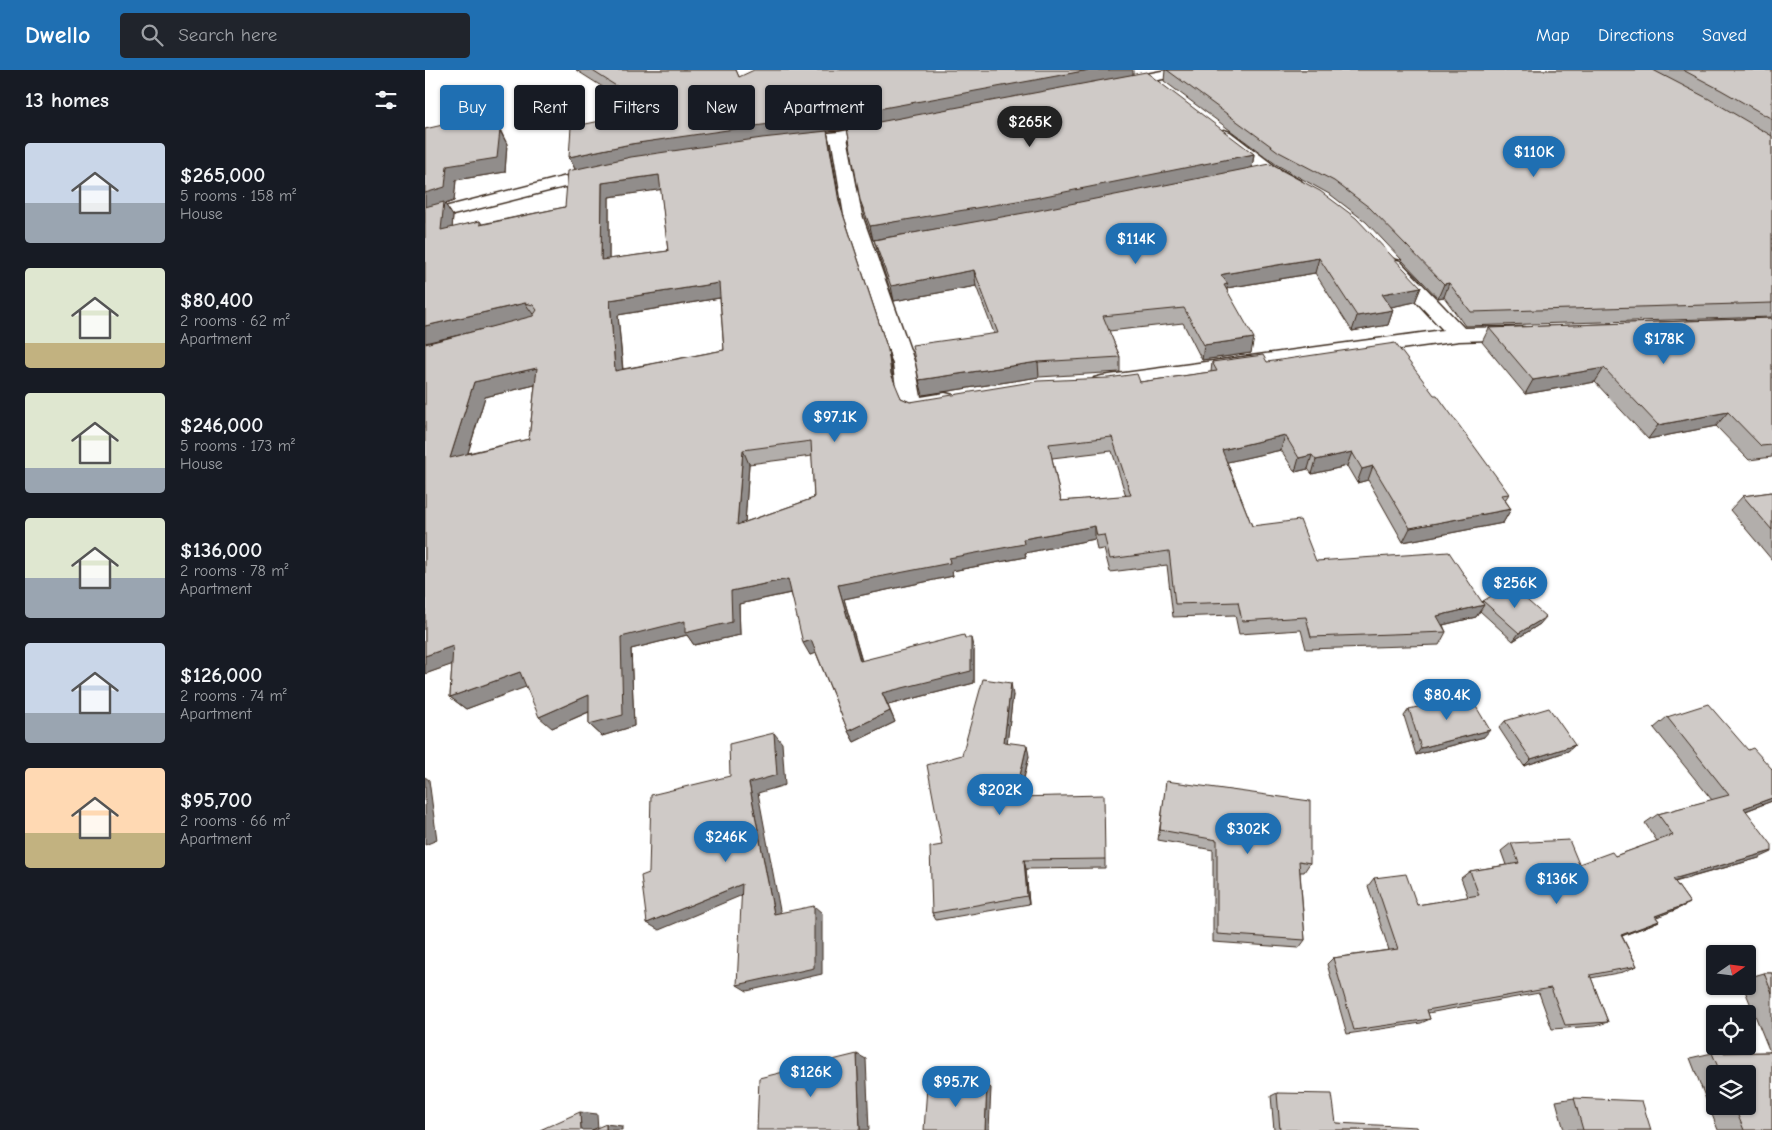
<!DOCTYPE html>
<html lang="en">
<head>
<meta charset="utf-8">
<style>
  body { margin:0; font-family:"Comic Neue",sans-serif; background:#20242c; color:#f1f3f6; height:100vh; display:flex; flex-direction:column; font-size:19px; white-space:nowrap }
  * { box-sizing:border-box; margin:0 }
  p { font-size:16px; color:#9ea1a6 }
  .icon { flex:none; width:28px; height:28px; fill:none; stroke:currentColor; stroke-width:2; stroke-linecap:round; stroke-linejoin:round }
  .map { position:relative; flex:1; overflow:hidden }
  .panel { display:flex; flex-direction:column; background:#171b24; width:425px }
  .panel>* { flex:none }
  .hud { position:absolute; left:15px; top:15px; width:475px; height:45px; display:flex; gap:10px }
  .needle { width:32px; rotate:76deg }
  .fabs { position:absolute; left:1281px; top:875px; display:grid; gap:10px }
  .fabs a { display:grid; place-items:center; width:50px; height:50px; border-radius:5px; background:#171b24; box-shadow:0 1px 4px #0004; font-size:25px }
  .price { position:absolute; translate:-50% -42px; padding:0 11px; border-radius:18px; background:#1f6fb2; color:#fff; font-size:16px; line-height:32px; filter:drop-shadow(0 1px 2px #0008) }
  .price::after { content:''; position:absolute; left:50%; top:30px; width:15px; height:11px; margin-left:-8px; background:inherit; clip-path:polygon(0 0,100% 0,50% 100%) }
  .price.current { background:#222; color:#fff }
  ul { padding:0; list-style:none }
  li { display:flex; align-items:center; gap:15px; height:125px; padding:0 25px }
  li span { display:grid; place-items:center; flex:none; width:140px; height:100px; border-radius:5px; color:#555 }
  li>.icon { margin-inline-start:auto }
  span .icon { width:60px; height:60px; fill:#fffc; stroke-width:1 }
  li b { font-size:21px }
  h2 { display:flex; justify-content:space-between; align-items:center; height:60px; padding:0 25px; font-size:21px }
  .tag { padding:0 18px; border-radius:5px; background:#171b24; box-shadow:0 1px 4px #0004; font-size:18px; line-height:45px }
  .tag.current { background:#1f6fb2; color:#fff }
  header { display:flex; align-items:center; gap:30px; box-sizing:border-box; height:70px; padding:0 25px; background:#1f6fb2; color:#fff }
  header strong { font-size:24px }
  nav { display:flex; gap:28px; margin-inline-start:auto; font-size:18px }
  .search { width:350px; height:45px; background:#20242c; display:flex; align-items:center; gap:12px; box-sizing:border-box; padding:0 18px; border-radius:5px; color:#9ea1a6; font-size:19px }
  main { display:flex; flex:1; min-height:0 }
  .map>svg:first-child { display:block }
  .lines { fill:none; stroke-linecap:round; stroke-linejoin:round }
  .minor-casing { stroke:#3b2a1e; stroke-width:3 }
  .secondary-casing { stroke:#3b2a1e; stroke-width:3 }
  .minor { fill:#fff; fill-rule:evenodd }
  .secondary { fill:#fff; fill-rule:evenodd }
  .wall { fill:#b2aeab; stroke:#3b2a1e; fill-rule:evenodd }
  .shaded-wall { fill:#918d8b; stroke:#3b2a1e }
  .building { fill:#cfcac7; stroke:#3b2a1e; fill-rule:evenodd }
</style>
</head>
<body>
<header>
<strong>Dwello</strong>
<div class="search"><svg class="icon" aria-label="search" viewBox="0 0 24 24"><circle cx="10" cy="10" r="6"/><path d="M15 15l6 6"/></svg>Search here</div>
<nav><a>Map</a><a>Directions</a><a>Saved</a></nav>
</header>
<main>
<section class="panel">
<h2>13 homes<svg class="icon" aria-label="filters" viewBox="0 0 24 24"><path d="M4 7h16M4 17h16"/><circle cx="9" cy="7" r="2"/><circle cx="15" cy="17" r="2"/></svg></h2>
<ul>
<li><span style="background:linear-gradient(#c9d6e8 60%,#9aa5b1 0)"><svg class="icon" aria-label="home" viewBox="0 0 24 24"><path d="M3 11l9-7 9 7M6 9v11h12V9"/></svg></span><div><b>$265,000</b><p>5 rooms · 158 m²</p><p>House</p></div></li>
<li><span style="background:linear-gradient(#dfe7d0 75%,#c2b280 0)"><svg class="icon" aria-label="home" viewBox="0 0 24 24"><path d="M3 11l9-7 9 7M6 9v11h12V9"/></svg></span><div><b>$80,400</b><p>2 rooms · 62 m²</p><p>Apartment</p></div></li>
<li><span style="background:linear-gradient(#dfe7d0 75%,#9aa5b1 0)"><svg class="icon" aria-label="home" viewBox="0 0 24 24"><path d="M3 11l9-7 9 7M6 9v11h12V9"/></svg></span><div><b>$246,000</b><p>5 rooms · 173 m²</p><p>House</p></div></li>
<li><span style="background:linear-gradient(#dfe7d0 60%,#9aa5b1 0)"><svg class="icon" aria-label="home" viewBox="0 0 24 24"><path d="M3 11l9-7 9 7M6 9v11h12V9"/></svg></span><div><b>$136,000</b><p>2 rooms · 78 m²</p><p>Apartment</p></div></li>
<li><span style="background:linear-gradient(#c9d6e8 70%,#9aa5b1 0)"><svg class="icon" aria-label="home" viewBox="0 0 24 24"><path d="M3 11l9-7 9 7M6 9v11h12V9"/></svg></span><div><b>$126,000</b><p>2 rooms · 74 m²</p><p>Apartment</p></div></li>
<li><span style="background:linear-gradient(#ffd9b3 65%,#c2b280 0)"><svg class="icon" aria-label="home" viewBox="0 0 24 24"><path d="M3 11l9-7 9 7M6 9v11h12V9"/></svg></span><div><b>$95,700</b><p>2 rooms · 66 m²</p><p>Apartment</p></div></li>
</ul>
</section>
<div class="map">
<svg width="1347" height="1060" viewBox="0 0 1347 1060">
  <rect width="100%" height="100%" fill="#fff"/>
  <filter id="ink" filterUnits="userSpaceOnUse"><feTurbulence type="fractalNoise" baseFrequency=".02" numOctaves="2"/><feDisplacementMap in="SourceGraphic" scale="10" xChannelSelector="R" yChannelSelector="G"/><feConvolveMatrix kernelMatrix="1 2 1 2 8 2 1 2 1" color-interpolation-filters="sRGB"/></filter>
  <g filter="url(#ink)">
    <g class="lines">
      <defs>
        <path id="minor" d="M799 60 805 62 851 97 876 111 879 115 876 119C854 124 811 82 793 68L791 65 793 62Z
          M414 62 420 64 422 67 437 145 490 294 496 327 520 323 528 325 531 330 528 335 488 344 480 341C471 327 470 310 468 294L419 145 406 67 408 64Z
          M968 189 975 191 1039 258 1098 257 1105 258 1108 263 1105 268 1098 269 1034 271 677 320 669 318 666 313 669 308 677 306 1018 260 961 199 958 195 961 191Z"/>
        <path id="secondary" d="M742 0H772L770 3 765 4 690 18 685 17 683 14 685 11 690 10Z
          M459 53 465 55 467 58 465 61 414 72 365 77 359 75 357 72 359 69 365 67 414 62Z
          M177 97 183 98 185 102 183 106 0 152V142Z"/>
      </defs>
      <use href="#minor" class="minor-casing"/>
      <use href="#secondary" class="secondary-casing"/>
      <use href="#minor" class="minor"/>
      <use href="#secondary" class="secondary"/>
    </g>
    <path class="wall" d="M151 0H311L314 7 708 4 829 84 827 98 996 217 990 232 966 237 968 240 963 255 927 261 890 203 802 218V220L826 283 777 290 758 253 684 261 695 287V302L614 307 498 325 569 263 551 216 469 231 453 184 449 170H448L439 144 422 59 402 61 405 75 416 140 463 280 466 294 468 311 476 328 485 332 715 312 786 302 787 292H842L1084 424 1080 430 1086 439 1078 453 978 472 943 410 932 413 922 396 887 404 883 399 870 402 856 380 802 392 827 456 891 491 1057 532 1058 531 1115 554 1088 571 1055 541 1051 547 1018 555 1021 562 1014 575 881 579 876 560 814 564 810 545 748 547 742 495 685 502 679 479 672 480 670 469 600 483 601 487 527 501 528 506 419 529 437 591 540 568 549 580V613L463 635 470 652 429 672 423 661 391 583 385 585 366 523 314 534 315 565 269 575 262 565 206 579 209 656 177 666 164 654V642L127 658 101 616 41 639 25 627 27 594 0 604V274L35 265 0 273V59L74 57 82 74 80 102 31 110 29 131 20 134 28 146 27 158 55 151 57 154 140 137 150 99 144 87 217 42ZM236 119 243 181 184 189V127ZM295 228 299 280 198 299 193 245ZM110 315 104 369 43 383 60 327ZM687 381 701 426 636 431 627 388ZM387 386 389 428 320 452 324 394Z
      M740 0H1347V247L1040 256 1019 227 1013 228 941 152 906 125 852 95 739 11Z
      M1347 248V387L1324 390 1291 356 1223 369 1170 312 1100 324 1057 272 1064 258Z
      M1347 422V490L1305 440 1318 426Z
      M588 625 582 672 604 686 595 727 680 789V798L601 799 604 834 511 850 507 843 517 775 537 685Z
      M984 639 1059 667 991 685 979 646Z
      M1242 647 1323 680 1347 699V731L1321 741 1334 788 1250 812 1265 833 1250 840 1231 847 1234 851 1220 857 1197 866 1212 896 1198 902 1166 908 1183 952 1170 956 1127 959 1114 923 1003 943 1005 949 996 953 922 964 902 894 908 888 964 880 943 816 949 808 992 835 1043 827 1036 808 1045 801 1081 795 1076 781 1086 773 1154 794 1190 786 1232 771 1220 753 1233 744 1287 730 1229 658Z
      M1080 651 1150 675 1143 681 1099 696 1074 658Z
      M740 722 885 793 879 802H875L880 870 874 878 788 872V780L733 770Z
      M1339 903H1347V1060H1293L1265 988 1287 983 1345 982 1318 916H1322V908ZM1290 1004H1322V1036H1290Z
      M852 1023 911 1053 993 1060H849L846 1026Z
      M1149 1028 1226 1060H1139L1131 1031Z"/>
    <path class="shaded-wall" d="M664 0H708V5L414 60 402 61 405 75 417 146 414 132 402 61 151 101 144 87 206 74Z
      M66 44 82 74 80 102 31 110 29 131 20 134 28 146 26 174 0 139V123Z
      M829 84 827 98 611 142 448 170 445 156Z
      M234 105 240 119 184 127V204L176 190 177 113Z
      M894 188 890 203 802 218 801 229 796 205 799 204Z
      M549 200 551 216 469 231 466 216Z
      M294 213 300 227 193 245 199 315 190 301 185 230Z
      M1024 213 1019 227 1013 228 1019 214Z
      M996 217 990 232 952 240 957 224Z
      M100 233 110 247 0 273V256Z
      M968 240 963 255 927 261 932 246Z
      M829 268 826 283 777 290 779 275Z
      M463 280 466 294 469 319 466 304Z
      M613 292 614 307 498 325 494 310Z
      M112 298 122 312 60 327 37 402 25 388 49 312Z
      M1179 298 1170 312 1100 324 1108 310Z
      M1303 342 1291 356 1223 369 1233 355Z
      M860 365 856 380 794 394 797 380Z
      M318 380 324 394 319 469 312 455Z
      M927 382 922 396 887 404 891 390Z
      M887 385 883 399 870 402 874 388Z
      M948 396 943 410 932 413 937 399Z
      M1086 439 1078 453 978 472 985 458Z
      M670 456V469L600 483 601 487 527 501 528 506 419 529 440 603 435 591 413 515 598 469Z
      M363 509 370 522 314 534 315 565 269 575 262 565 206 579 209 656 177 666 164 654 196 567 306 521Z
      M1059 535 1051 547 1005 558 1012 546Z
      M1121 547 1115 554 1088 571 1094 563Z
      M546 568 549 580V613L463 635 457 623Z
      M386 570 393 583 385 585 378 573Z
      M28 576 43 589 0 604V586Z
      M95 602 109 614 41 639 25 627Z
      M586 613 588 625 581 682 579 672Z
      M164 625 177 636 127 658 114 647Z
      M465 641 470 652 429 672 423 661Z
      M1065 660 1059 667 991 685 996 678Z
      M349 663 357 673 360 715 333 723 357 851 349 844 324 713Z
      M602 675 604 686 592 737 590 727Z
      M1150 675 1143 681 1099 696 1106 689Z
      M0 707 4 710 12 770 0 775Z
      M1347 728V731L1304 747 1319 738Z
      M1347 781V782L1334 788 1234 816 1248 809Z
      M599 790 601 799 604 834 602 826Z
      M317 814 327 821 234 860 222 853Z
      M1265 833 1250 840 1216 853 1230 846Z
      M389 836 397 843V904L322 921 312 915Z
      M1234 851 1220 857 1183 871 1196 865Z
      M432 984 441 989 444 1060H435Z
      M562 1014 566 1018 564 1060H560Z
      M155 1042 172 1044 173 1060H156Z
      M181 1054 197 1056V1060H181Z"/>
    <path class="building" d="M166 0H311L314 7 329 0H664L410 47 337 55 206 74 144 87 146 57 229 40Z
      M742 0H1228L1284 29 1347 66V233L1046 242 1024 213 1019 214 945 138 909 111 854 82Z
      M1258 0H1347V49L1296 20Z
      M721 2 829 84 610 128 445 156 435 130 422 58Z
      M66 44 75 60 72 88 22 96 20 117 0 123V59Z
      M402 61 414 132 463 280 466 304 476 328 485 332 613 311 683 308 712 304 715 312 792 301 787 292 838 285 842 292 970 273 1009 325H1012L1084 424 1076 425 1086 439 985 458 948 396 937 399 927 382 891 390 887 385 874 388 860 365 797 380 827 456 875 450 891 491 1024 482 1059 535 1012 546 1021 562 886 567 881 547 817 551 813 532 750 534 744 481 685 489 679 465 672 466 670 456 598 469 599 474 524 488 525 493 413 515 435 591 539 565 540 568H546V601L457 623 465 641 423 661 386 570 378 573 363 509 306 521 307 552 260 563V551L196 567 198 645 164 654V625L114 647 95 602 25 627 28 576 0 586V274L108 246 112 240 108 235 100 233 0 256V137L19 132 16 160 55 151V155L140 137 143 101 206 87 337 68ZM234 105 243 181 176 190 177 113ZM294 213 299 280 190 301 185 230ZM112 298 104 369 25 388 49 312ZM687 367 706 425 636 431 624 374ZM386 371 389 428 312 455 318 380Z
      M845 94 895 121 931 148 996 217 957 224 968 240 932 246 894 188 799 204 796 205 803 214 799 215 829 268 779 275 759 238 678 246 695 287 613 292 494 310 487 275 573 263 549 200 466 216 449 170 610 141Z
      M1347 248V375L1336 376 1303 342 1233 355 1179 298 1108 310 1064 258Z
      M1347 422V460L1318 426Z
      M1085 515 1121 547 1094 563 1058 531Z
      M558 609 586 613 579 672 602 675 590 727 679 725 680 789 599 790 602 826 507 843 505 777 517 775 502 695 537 685Z
      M1044 625 1065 660 996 678 984 639Z
      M1283 634 1323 680 1328 678 1347 699V728L1319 738 1347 775V781L1248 809 1265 833 1230 846 1234 851 1196 865 1212 896 1165 905 1183 952 1140 955 1126 918 1002 940 1005 949 929 960 908 888 973 879 949 808 981 804 992 835 1054 825 1045 801 1094 793 1086 773 1144 770 1154 794 1187 782 1190 786 1248 765 1233 744 1304 725 1242 647Z
      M1124 638 1150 675 1106 689 1080 651Z
      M349 663 352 705 324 713 349 844 389 836V898L312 915 317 814 222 853 216 806 224 803 226 725 305 706 304 674Z
      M741 711 885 731V793L874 791 880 870 792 864V770L735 760Z
      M1339 903H1347V923Z
      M1347 982V1060H1319L1309 1036H1322V1004H1296L1287 983Z
      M432 984 435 1060H332L334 1008Z
      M562 1014 560 1060H499L502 1017Z
      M852 1023 907 1024 911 1053 992 1057 993 1060H855Z
      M1149 1028 1217 1031 1226 1060H1158Z
      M155 1042 156 1060H115Z
      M181 1054V1060H167Z"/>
  </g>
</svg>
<div class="fabs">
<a><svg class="needle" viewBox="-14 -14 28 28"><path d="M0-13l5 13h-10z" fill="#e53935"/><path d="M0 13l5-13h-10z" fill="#9ea1a6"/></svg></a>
<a><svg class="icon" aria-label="locate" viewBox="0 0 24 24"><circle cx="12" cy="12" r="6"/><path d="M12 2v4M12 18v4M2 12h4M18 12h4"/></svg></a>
<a><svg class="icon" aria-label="layers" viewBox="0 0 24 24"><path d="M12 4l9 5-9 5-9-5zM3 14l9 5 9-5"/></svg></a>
</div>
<b class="price current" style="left:605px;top:78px">$265K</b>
<b class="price" style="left:1109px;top:108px">$110K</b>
<b class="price" style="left:711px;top:195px">$114K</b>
<b class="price" style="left:1239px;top:295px">$178K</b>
<b class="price" style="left:410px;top:373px">$97.1K</b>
<b class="price" style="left:1090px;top:539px">$256K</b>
<b class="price" style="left:1022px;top:651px">$80.4K</b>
<b class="price" style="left:575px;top:746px">$202K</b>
<b class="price" style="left:823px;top:785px">$302K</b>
<b class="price" style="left:301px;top:793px">$246K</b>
<b class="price" style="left:1132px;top:835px">$136K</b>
<b class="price" style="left:386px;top:1028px">$126K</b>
<b class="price" style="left:531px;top:1038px">$95.7K</b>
<div class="hud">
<a class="tag current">Buy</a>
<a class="tag">Rent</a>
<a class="tag">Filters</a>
<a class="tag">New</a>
<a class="tag">Apartment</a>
</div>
</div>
</main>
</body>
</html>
